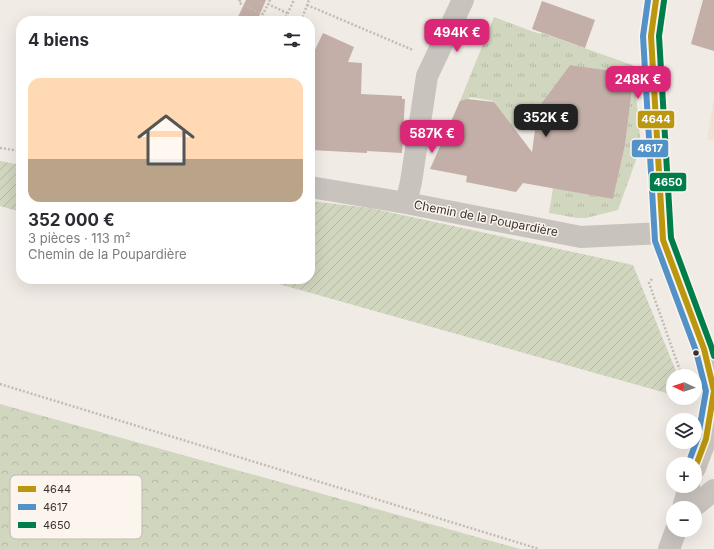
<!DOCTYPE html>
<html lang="fr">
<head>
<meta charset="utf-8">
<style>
  body { margin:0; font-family:Inter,sans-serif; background:#f7f7f7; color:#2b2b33; height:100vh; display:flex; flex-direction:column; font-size:15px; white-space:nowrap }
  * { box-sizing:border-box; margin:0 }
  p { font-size:13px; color:#7c7c81 }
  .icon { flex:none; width:22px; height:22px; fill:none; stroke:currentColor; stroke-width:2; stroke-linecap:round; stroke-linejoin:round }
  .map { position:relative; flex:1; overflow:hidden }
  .panel { position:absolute; left:16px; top:16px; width:299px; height:268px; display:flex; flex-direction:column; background:#fff; border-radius:16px; box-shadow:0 4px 16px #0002 }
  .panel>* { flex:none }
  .needle { width:26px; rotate:274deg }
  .buttons { position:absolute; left:666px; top:369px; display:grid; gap:8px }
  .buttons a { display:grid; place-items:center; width:36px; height:36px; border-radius:50%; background:#fff; box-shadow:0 4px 16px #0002; font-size:20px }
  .price { position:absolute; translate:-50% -34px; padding:0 9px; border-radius:8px; background:#db2777; color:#fff; font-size:13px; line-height:26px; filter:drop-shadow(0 1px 2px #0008) }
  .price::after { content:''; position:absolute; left:50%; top:24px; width:12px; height:9px; margin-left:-6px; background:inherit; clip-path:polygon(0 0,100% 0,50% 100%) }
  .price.on { background:#222; color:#fff }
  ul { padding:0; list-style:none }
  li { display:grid; align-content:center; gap:8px; height:212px; padding:0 12px }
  li span { display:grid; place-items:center; height:124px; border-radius:12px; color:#555 }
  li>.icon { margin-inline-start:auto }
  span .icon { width:72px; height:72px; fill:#fffc; stroke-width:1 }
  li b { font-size:17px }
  h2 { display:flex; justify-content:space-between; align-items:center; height:48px; padding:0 12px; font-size:17px }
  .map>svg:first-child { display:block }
  .grass { fill:url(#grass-tufts) }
  .forest { fill:url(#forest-crowns) }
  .garden { fill:url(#garden-furrows) }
  .plaza { fill:#eee3d5 }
  .building { fill:#c3afa7 }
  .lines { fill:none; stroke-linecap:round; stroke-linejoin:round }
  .path { stroke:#c2bbb6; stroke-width:2.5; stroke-dasharray:2 2; stroke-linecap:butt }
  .street { stroke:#c9c3be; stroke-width:22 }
  .bus-1-casing { stroke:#fbf5ee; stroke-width:9 }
  .bus-2-casing { stroke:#fbf5ee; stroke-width:9 }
  .bus-3-casing { stroke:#fbf5ee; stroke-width:9 }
  .bus-1 { stroke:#ba970f; stroke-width:6 }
  .bus-2 { stroke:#5292c9; stroke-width:6 }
  .bus-3 { stroke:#007e49; stroke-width:6 }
  .bus-dot { fill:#3b302b; stroke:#fbf5ee; stroke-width:1.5 }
  .labels { text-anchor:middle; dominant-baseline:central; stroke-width:3; stroke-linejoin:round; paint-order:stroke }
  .street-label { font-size:12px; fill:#3b302b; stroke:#fbf5ee }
  .key { fill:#fbf5ee; stroke:#c1bab4; stroke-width:1 }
  .key-label { font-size:11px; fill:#3b302b }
  .line-badge { stroke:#fbf5ee; stroke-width:1.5 }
  .badge-label { font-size:11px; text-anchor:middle; font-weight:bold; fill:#fff }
</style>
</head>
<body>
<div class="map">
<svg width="714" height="549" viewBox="0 0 714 549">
  <defs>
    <pattern id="grass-tufts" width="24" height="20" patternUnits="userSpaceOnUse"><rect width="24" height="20" fill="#d1d6bf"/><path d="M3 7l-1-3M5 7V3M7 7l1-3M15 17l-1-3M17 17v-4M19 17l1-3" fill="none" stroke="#b4b8a4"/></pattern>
    <pattern id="forest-crowns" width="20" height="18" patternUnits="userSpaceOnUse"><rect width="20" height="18" fill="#d1d6bf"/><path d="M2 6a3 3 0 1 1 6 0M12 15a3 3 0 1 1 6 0" fill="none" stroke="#b4b8a4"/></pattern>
    <pattern id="garden-furrows" width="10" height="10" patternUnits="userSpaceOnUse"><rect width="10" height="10" fill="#d1d6bf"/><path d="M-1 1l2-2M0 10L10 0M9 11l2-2" fill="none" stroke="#b4b8a4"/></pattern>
  </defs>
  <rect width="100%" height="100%" fill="#f0ebe5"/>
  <path class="grass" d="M494 17 534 32 541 34 542 33 635 66 634 74 641 146 618 210 586 218H577L549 213 553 188 613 199 625 145 634 74 570 65 538 108 534 131 505 126 504 116 493 101 471 97 458 106Z"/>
  <path class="forest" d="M0 404 520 549H0Z"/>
  <path class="garden" d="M0 161 21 165V212L0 206Z
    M310 201 370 208 633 265 678 376H673V395L261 279H310Z"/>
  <path class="plaza" d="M714 97V140L707 139Z"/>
  <path class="building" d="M246 0H266L257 21H236Z
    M703 0H714V51L691 44Z
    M542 1 595 20 585 48 532 29Z
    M323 33 354 47 348 62 362 63 361 94 402 96V99H405L402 153 367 151V153L310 150V110L313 54Z
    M570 65 634 74 625 145 613 199 523 183 516 192 466 182 467 176 430 169 460 101 467 99 494 102 532 152 538 108Z"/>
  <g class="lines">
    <path class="path" d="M240 0 239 3 263 14 268 4
      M270 0 268 4 287 13
      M307 5 413 50
      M284 21 294 0
      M301 21 309 0
      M0 148 21 151
      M652 279 649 283 682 376
      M0 384 539 549
      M686 398V404"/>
    <path class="street" d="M656 0 651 36 663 240 704 349 714 391 706 439 695 468
      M310 187 406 203 581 237 662 233
      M406 203 411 182 427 76 463 0
      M683 508 689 486
      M692 508 714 490
      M669 549 676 530"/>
    <defs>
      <path id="bus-1" d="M656 0 651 36 663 240 704 349 714 391 706 439 695 468"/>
      <path id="bus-2" d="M648 0 643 36 655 241 696 351 706 391 698 437 688 464"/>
      <path id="bus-3" d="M664 1 659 36 671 238 711 346 714 356"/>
    </defs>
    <use href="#bus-1" class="bus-1-casing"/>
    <use href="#bus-2" class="bus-2-casing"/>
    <use href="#bus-3" class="bus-3-casing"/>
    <use href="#bus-1" class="bus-1"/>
    <use href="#bus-2" class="bus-2"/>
    <use href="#bus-3" class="bus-3"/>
  </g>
  <circle class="bus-dot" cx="696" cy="353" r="3.5"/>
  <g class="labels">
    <g class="street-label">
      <text transform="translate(486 218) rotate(11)">Chemin de la Poupardière</text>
    </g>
  </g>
  <rect x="10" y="475" width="132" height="64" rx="6" class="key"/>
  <rect x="18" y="486" width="18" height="6" fill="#ba970f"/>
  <rect x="18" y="504" width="18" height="6" fill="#5292c9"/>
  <rect x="18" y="522" width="18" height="6" fill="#007e49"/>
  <g class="key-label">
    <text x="43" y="493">4644</text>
    <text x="43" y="511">4617</text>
    <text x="43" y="529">4650</text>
  </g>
  <g class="line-badge">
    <rect x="637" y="110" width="38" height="19" rx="4" fill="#ba970f"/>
    <rect x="631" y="139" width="38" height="19" rx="4" fill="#5292c9"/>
    <rect x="649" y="172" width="38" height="20" rx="4" fill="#007e49"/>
  </g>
  <g class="badge-label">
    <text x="656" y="123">4644</text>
    <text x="650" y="152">4617</text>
    <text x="668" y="186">4650</text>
  </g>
</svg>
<div class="buttons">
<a><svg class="needle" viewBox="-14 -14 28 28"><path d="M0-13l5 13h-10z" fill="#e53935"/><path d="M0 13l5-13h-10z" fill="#7c7c81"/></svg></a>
<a><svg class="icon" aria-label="layers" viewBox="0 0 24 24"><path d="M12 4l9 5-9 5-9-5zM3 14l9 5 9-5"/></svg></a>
<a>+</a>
<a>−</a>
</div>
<b class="price" style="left:457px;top:53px">494K €</b>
<b class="price" style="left:638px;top:100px">248K €</b>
<b class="price on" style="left:546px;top:138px">352K €</b>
<b class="price" style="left:432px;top:154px">587K €</b>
<section class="panel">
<h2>4 biens<svg class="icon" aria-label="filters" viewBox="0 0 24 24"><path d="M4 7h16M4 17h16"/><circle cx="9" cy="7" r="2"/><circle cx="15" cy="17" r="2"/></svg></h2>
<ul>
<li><span style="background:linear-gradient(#ffd9b3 65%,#b9a48a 0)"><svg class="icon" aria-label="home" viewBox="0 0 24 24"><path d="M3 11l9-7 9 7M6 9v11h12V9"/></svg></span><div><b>352 000 €</b><p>3 pièces · 113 m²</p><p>Chemin de la Poupardière</p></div></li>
</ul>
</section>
</div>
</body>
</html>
